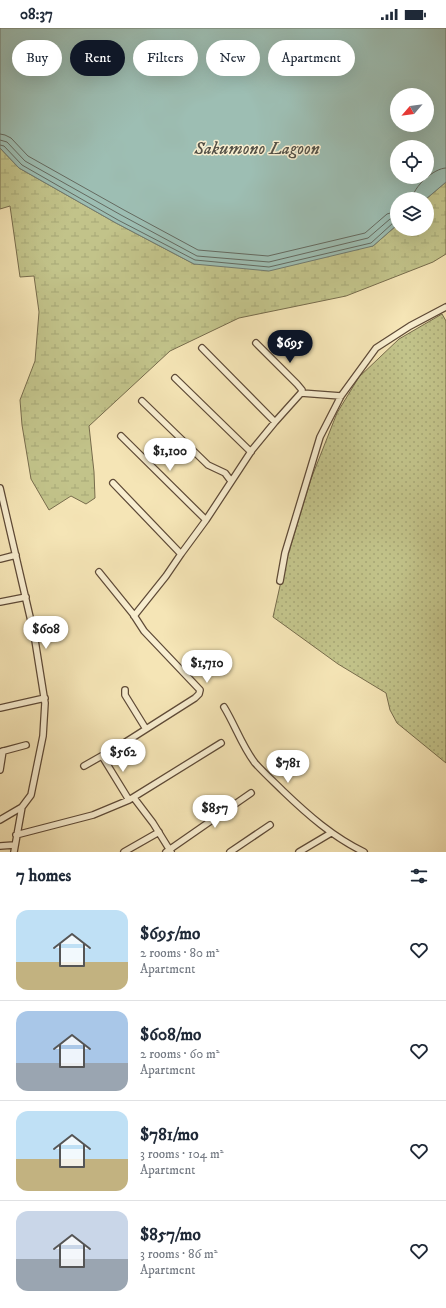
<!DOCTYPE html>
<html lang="en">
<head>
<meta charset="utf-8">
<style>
  body { margin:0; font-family:"IM FELL DW Pica",serif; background:#f2f2f3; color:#1f2937; height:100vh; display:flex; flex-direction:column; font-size:15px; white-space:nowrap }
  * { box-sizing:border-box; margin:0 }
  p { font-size:13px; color:#747a83 }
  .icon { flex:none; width:22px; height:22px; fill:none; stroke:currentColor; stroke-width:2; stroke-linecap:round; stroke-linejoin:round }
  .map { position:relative; height:824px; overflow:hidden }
  .details { display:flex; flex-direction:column; background:#fff; flex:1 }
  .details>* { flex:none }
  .banner { position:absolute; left:12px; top:12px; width:422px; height:36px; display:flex; gap:8px }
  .needle { width:26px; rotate:242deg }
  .controls { position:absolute; left:390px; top:60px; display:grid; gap:8px }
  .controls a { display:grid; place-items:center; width:44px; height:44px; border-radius:50%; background:#fff; box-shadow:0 4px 16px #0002; font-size:20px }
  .price { position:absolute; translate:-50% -34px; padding:0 9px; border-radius:14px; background:#fff; color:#222; font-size:13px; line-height:26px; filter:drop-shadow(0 1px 2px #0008) }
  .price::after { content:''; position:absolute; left:50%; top:24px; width:12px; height:9px; margin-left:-6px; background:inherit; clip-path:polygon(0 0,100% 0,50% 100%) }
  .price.current { background:#111827; color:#fff }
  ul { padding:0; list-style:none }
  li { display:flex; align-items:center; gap:12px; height:100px; padding:0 16px }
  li+li { border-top:1px solid #e0e1e3 }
  li span { display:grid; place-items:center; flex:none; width:112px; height:80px; border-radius:12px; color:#555 }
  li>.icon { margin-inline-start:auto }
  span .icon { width:48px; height:48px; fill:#fffc; stroke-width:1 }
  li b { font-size:17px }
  h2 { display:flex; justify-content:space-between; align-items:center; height:48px; padding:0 16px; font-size:17px }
  .chip { padding:0 14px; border-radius:18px; background:#fff; box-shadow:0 4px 16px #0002; font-size:14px; line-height:36px }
  .chip.current { background:#111827; color:#fff }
  .status { display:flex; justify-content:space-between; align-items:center; height:28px; padding:0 20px; background:#fff; direction:ltr }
  .status svg { height:11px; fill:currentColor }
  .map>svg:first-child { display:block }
  .grass { fill:url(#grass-dots); stroke:#776c4c }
  .wetland { fill:url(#wetland-marsh); stroke:#776c4c }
  .water { fill:#9dbeb3; stroke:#707b71; fill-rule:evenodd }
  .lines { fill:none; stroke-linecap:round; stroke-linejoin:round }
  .shore { stroke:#646a60; stroke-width:1 }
  .street-casing { stroke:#5e4a37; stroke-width:8 }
  .street { stroke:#f8eed0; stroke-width:5.5 }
  .labels { text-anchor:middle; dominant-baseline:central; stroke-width:3; stroke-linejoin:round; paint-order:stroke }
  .water-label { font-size:18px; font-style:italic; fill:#545147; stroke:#f8eed0 }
</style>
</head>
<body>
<div class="status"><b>08:37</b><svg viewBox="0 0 49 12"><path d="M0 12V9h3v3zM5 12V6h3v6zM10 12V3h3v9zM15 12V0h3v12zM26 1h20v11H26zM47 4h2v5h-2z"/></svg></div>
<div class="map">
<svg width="446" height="824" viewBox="0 0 446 824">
  <defs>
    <pattern id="grass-dots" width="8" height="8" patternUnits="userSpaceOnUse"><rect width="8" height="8" fill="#c2c38a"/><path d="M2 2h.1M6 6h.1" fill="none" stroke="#a7a776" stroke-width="1.8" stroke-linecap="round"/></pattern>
    <pattern id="wetland-marsh" width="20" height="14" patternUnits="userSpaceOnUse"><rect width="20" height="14" fill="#c2c38a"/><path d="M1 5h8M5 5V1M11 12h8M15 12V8" fill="none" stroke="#a7a776"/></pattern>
  </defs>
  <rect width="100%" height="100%" fill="#f5e5b6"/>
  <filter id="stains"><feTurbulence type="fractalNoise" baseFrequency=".005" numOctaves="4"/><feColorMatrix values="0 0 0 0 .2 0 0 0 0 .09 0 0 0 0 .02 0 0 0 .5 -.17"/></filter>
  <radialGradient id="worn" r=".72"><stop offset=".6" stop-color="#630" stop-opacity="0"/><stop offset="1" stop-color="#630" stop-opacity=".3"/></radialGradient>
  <path class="grass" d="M442 286 446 293V735L397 695 390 682 386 665 338 636 273 589 284 540 311 451 337 385 359 349 399 311Z"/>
  <path class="wetland" d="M0 120 19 140 116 195 194 236 373 218 397 197V201H427L426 171 446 154V226L433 234 346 268 239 290 170 323 89 398 94 444 95 470 86 476 71 468 49 482 31 451 22 397 20 372 35 333 39 284 34 248 20 249 10 178 0 181Z"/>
  <path class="water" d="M0 0H446V154L426 171H397V197L373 218 269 243 194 236 116 195 19 140 0 120ZM397 67H427V97H397ZM397 119H427V149H397Z"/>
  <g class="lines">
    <path class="shore" d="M0 106 5 107 11 110 28 128 124 182 198 222 268 228 365 205 387 186 397 183
      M0 112 7 114 25 133 121 187 197 228 269 234 368 210 390 191 397 189
      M0 117 4 118 22 137 118 192 195 232 269 239 371 215 393 195 397 194
      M412 171C413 159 434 140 446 140"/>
    <defs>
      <path id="street" d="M256 315 297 356 302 362 301 365
        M202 320 275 394
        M175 350 251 424
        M142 373 208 437 225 445 231 453
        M121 408 206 492
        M113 455 181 526
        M0 460 34 606 45 675 43 708 31 767 22 779 0 792
        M0 531 16 527
        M280 553 285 525 320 409 341 368 376 320 410 298 446 279
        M0 574 26 569
        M134 588 166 548 181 526 206 492 252 422 275 394 301 365 341 368
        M125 662V667L146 701
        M224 679C235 697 242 718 255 735 264 745 274 754 283 763 308 787 333 809 364 824
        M0 680 45 670
        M0 724 26 717
        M102 728 129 772
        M84 738 121 717 195 670 199 666 200 662 144 603 133 586 99 544
        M0 742 3 723
        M134 770 153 795 171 824
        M16 807 93 787 129 772 221 715
        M0 818 14 817
        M14 824 22 779
        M124 824 159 804
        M166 824 251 765
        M230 824 270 797
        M299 824 331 805"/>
    </defs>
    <use href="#street" class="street-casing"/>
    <use href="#street" class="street"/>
  </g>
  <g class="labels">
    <g class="water-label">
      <text x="257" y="121">Sakumono Lagoon</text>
    </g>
  </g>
  <rect width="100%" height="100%" filter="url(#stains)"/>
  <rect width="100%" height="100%" fill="url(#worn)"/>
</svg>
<div class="controls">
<a><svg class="needle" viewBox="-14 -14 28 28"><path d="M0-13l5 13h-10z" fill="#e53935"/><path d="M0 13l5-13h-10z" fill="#747a83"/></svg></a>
<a><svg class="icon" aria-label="locate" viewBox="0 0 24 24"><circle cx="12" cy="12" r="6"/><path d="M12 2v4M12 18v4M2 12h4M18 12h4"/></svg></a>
<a><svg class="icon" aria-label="layers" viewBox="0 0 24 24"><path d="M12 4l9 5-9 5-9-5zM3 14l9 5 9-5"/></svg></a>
</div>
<b class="price current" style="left:290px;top:336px">$695</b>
<b class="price" style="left:170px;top:444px">$1,100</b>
<b class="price" style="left:46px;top:622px">$608</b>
<b class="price" style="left:207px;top:656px">$1,710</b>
<b class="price" style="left:123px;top:745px">$562</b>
<b class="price" style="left:288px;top:756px">$781</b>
<b class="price" style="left:215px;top:801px">$857</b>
<div class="banner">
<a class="chip">Buy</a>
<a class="chip current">Rent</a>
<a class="chip">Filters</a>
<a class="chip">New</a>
<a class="chip">Apartment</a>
</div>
</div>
<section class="details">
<h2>7 homes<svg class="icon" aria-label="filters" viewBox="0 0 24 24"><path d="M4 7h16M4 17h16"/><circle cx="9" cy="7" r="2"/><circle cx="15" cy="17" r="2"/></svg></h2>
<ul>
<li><span style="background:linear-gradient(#bfe0f5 65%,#c2b280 0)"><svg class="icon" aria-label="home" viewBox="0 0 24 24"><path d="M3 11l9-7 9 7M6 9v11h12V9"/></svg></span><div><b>$695/mo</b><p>2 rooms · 80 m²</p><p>Apartment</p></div><svg class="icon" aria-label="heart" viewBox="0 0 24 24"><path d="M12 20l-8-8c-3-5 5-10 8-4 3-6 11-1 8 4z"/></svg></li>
<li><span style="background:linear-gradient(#a9c7e8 65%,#9aa5b1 0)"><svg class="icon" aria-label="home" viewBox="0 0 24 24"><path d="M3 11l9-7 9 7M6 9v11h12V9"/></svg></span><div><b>$608/mo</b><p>2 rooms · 60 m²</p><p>Apartment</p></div><svg class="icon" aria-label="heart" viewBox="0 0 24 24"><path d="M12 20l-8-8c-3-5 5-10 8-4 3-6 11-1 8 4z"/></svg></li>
<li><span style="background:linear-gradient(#bfe0f5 60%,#c2b280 0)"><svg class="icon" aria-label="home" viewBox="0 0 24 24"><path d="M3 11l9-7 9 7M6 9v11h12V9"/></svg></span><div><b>$781/mo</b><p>3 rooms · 104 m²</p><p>Apartment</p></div><svg class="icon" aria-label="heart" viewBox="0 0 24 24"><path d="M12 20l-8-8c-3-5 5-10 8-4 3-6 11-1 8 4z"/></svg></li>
<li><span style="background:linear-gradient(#c9d6e8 60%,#9aa5b1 0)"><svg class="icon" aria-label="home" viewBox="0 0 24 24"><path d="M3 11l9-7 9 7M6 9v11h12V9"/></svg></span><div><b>$857/mo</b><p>3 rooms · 86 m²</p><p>Apartment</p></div><svg class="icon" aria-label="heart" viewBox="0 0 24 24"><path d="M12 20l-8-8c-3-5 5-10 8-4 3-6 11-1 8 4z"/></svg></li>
</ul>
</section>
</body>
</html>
